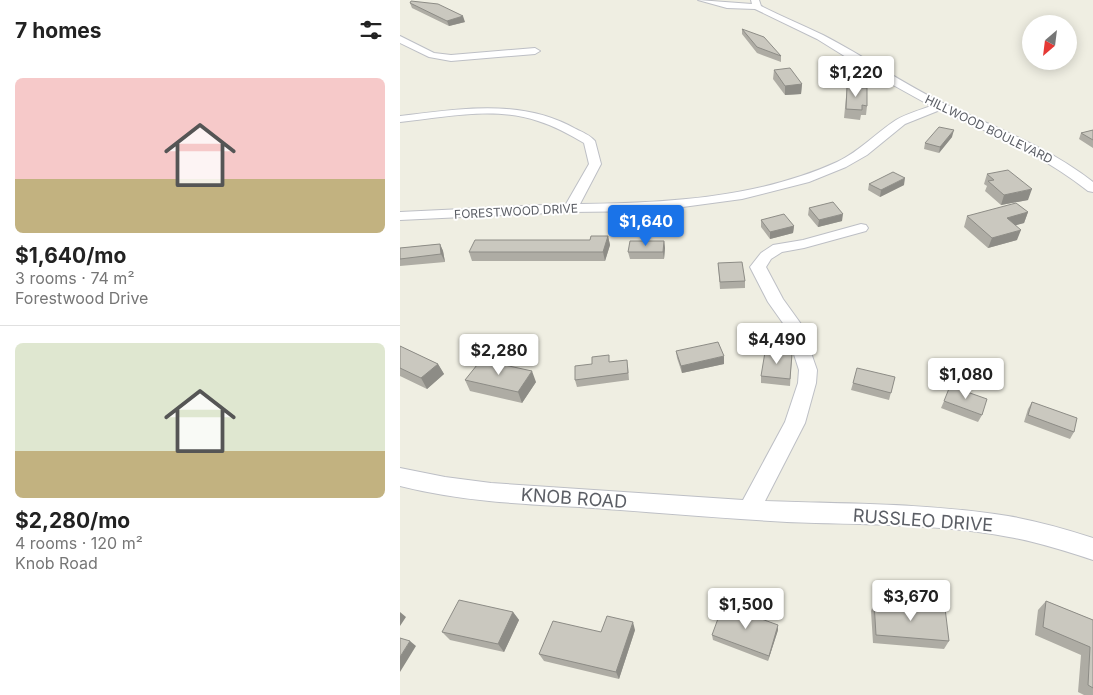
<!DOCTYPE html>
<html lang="en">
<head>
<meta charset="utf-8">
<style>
  body { margin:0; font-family:Inter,sans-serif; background:#f2f2f2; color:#222; height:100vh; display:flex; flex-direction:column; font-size:19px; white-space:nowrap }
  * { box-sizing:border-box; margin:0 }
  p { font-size:16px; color:#767676 }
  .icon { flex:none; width:28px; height:28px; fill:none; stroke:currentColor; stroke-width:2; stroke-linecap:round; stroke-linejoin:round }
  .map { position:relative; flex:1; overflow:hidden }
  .sheet { display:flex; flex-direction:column; background:#fff; width:400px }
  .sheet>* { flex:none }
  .needle { width:32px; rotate:208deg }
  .controls { position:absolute; left:622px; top:15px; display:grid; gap:10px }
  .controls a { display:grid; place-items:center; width:55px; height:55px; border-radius:50%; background:#fff; box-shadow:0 2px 12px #0003; font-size:25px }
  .price { position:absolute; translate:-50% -42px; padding:0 11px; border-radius:5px; background:#fff; color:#222; font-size:16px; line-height:32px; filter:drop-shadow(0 1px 2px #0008) }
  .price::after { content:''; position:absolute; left:50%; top:30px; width:15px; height:11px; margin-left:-8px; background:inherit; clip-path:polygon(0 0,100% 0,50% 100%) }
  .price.selected { background:#1a73e8; color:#fff }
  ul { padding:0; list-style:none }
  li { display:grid; align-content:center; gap:10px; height:265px; padding:0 15px }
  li+li { border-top:1px solid #e0e0e0 }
  li span { display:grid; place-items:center; height:155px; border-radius:8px; color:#555 }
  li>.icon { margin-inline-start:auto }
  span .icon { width:90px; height:90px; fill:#fffc; stroke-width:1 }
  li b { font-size:21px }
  h2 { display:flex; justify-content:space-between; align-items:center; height:60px; padding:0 15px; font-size:21px }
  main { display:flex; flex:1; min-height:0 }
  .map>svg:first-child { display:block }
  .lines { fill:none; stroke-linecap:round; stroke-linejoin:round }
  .minor-casing { stroke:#bdbfc5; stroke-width:2 }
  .minor { fill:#fff; fill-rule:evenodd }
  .wall { fill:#aeaca4 }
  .shaded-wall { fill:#8d8c86 }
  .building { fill:#cac8bf; stroke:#8d8c86 }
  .labels { text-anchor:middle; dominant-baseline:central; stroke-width:4; stroke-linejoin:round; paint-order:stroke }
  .far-street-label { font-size:12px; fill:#5b5e65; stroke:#fff }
  .near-street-label { font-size:18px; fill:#5b5e65; stroke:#fff }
</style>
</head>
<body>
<main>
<section class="sheet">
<h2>7 homes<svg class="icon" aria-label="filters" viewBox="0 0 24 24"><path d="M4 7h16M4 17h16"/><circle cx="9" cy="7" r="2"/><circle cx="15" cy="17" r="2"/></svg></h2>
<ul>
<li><span style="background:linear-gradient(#f6c9c9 65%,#c2b280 0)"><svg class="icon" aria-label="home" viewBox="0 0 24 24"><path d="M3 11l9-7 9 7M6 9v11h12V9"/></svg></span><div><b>$1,640/mo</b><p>3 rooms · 74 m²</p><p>Forestwood Drive</p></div></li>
<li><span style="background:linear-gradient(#dfe7d0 70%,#c2b280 0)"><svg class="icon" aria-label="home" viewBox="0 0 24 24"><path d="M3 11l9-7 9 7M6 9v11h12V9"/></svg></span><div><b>$2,280/mo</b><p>4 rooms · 120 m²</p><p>Knob Road</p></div></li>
</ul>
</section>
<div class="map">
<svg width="693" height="695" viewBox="0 0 693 695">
  <rect width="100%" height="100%" fill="#efeee2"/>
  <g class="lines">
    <defs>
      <path id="minor" d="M298 0 352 4 351 0H359L361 6C381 16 402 25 423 35 464 56 503 84 545 104 596 128 648 147 693 182V192L688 191C643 155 592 134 540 110L505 124 467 155 446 167 409 182 342 199 253 211 171 212 0 220V212L166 204 189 164 184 143C169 134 154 126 138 121 95 106 45 117 0 122V116C60 109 121 98 176 129 182 132 190 135 195 141L201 164 180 204C266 203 358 198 437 162 460 151 476 133 496 120 506 114 520 110 531 106L475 75 417 39 355 9 327 8Z
        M0 36 34 53 51 55 135 48 140 51 135 54 51 61 29 57 0 43Z
        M461 224 466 225 468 228 466 231 404 248 382 252 371 259 366 267 383 299 401 324 417 370 416 383 405 423 365 501C446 504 528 503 608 516 637 521 665 529 693 538V560C665 551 638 542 609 537 536 523 461 525 387 522 318 518 249 512 180 507 119 504 59 501 0 486V468L45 477 91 483 343 500 385 422 398 383 399 370 385 326 368 302 350 267 361 253 373 245 403 240Z"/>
    </defs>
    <use href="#minor" class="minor-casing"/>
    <use href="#minor" class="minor"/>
  </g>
  <path class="wall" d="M10 3 65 22 49 26 12 8Z
    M342 29 381 56V62L357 53 342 34Z
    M374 70 402 84 401 94 385 95 373 79Z
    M447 87 467 106 466 115H461L460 120 444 118Z
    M693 130V148L679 139 681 133Z
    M552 137 539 153 524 149 525 143Z
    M587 174 628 200 601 205 585 191 587 186 584 184Z
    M469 184 504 185 480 197 468 190Z
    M409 208 442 221 418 227 408 215Z
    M628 212 624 223 615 225 617 240 588 248 564 227 567 216Z
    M361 220 394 226 393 233 370 239 361 227Z
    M208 236 210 245 205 261H72L69 252 190 240Z
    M264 241 265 248 264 259H230L228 252Z
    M40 244 43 251 45 262 0 266V248Z
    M318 263 345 281V288L320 289Z
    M0 346 38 364 44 374 27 389 0 376Z
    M276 351 324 364 282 373 277 358Z
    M392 354 390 386 361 383V376Z
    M211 362 228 367 229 380 177 387 175 380 192 364Z
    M495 377 489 400 451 390 453 383Z
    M65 380 136 382 122 403 70 391Z
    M544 401 582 415 578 422 541 408Z
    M632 402 674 432 670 439 624 422 628 409Z
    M646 601 693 620V695H684L678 692 681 655 635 635 638 610Z
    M474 602 549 641 544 649 473 643 471 611Z
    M113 612 119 620 104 652 50 640 42 632Z
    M235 630 219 679 144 661 139 654 201 632Z
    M378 630 368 661 313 640 312 635Z"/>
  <path class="shaded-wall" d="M63 16 65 22 49 26 47 21Z
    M402 84 401 94 385 95V86Z
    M554 130 552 137 539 153 540 147Z
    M505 178 504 185 480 197 481 190Z
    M632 189 628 200 601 205 604 195Z
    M628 212 624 223 603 229 607 218Z
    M443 214 442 221 418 227 419 220Z
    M394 226 393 233 370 239V232Z
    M621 230 617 240 588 248 592 238Z
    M208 236 210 245 205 261 203 252Z
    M264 241 265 248 264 259 263 252Z
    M40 244 43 251 45 262 41 254Z
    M324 356V364L282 373 281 366Z
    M38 364 44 374 27 389 21 378Z
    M132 371 136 382 122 403 118 392Z
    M0 612 6 617 0 626Z
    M113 612 119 620 104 652 98 644Z
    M233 622 235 630 219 679 216 672Z
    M378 625V630L368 661 369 656Z
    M10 641 16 646 0 672V657Z"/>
  <path class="building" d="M11 1 38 4 63 16 47 21 10 3Z
    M342 29 364 37 381 56 357 47Z
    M390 68 402 84 385 86 374 70Z
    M447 87 467 88V106L462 105V110L446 109Z
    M539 127 554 130 540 147 525 143Z
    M693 130V140L681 133Z
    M608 170 632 189 604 195 588 181 594 180 587 174Z
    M493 172 505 178 481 190 469 184Z
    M433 202 443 214 419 220 409 208Z
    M616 203 628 212 607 218 621 230 592 238 567 216Z
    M384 214 394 226 370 232 361 220Z
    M191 236H208L203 252H69L75 240H190Z
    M230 241H264L263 252H228Z
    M40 244 41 254 0 259V248Z
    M342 262 345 281 320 282 318 263Z
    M318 342 324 356 281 366 276 351Z
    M0 346 38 364 21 378 0 368Z
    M365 352 392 354 390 379 361 376Z
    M209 355V362L227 360 228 373 175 380V366L192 364V357Z
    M81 360 132 371 118 392 65 380Z
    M457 368 495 377 491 393 453 383Z
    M550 386 587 399 582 415 544 401Z
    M632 402 677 418 674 432 628 415Z
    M59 600 113 612 98 644 42 632Z
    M646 601 693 620V688L688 685 690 647 643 627Z
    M474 602 545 608 549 641 476 635Z
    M323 605 378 625 369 656 312 635Z
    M207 616 233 622 216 672 139 654 153 621 201 632Z
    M0 638 10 641 0 657Z"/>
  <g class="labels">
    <g class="far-street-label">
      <text transform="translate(589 129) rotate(26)">HILLWOOD BOULEVARD</text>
      <text transform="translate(116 211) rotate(-3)">FORESTWOOD DRIVE</text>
    </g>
    <g class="near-street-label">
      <text transform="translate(174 498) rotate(4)">KNOB ROAD</text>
      <text transform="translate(523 520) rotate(4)">RUSSLEO DRIVE</text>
    </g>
  </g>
</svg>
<div class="controls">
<a><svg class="needle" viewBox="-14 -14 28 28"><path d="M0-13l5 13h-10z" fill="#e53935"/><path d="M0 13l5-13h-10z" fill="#767676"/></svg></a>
</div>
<b class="price" style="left:456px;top:98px">$1,220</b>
<b class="price selected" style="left:246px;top:247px">$1,640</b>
<b class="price" style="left:377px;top:365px">$4,490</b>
<b class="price" style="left:99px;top:376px">$2,280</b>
<b class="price" style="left:566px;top:400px">$1,080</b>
<b class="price" style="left:511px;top:622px">$3,670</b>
<b class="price" style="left:346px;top:630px">$1,500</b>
</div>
</main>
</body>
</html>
